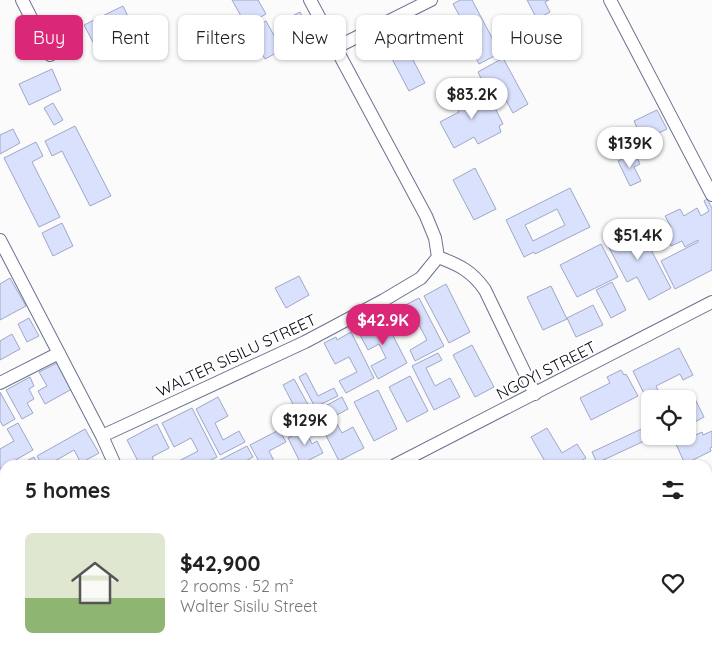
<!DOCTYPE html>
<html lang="en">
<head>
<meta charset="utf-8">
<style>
  body { margin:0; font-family:Quicksand,sans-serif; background:#f6f6f6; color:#202124; height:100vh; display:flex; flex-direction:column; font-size:19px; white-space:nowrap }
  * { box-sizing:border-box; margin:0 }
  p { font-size:16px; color:#757577 }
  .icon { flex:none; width:28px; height:28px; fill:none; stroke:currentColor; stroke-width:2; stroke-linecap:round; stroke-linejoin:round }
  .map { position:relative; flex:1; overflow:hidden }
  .sheet { position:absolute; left:0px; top:460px; width:712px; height:196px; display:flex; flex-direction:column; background:#fff; border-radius:15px 15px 0 0; box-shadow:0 1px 4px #0004 }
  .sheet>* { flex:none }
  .guide { position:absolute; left:15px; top:15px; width:682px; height:45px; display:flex; gap:10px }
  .buttons { position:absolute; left:641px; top:390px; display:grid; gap:10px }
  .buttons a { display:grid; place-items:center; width:55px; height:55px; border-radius:8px; background:#fff; box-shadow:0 1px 4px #0004; font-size:25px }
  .price { position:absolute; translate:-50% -42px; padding:0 11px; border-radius:18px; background:#fff; color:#222; font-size:16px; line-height:32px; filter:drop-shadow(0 1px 2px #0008) }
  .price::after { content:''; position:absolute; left:50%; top:30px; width:15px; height:11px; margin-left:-8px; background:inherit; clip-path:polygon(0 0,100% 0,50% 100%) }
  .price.active { background:#db2777; color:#fff }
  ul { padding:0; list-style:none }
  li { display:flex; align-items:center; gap:15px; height:125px; padding:0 25px }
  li+li { border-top:1px solid #e0e0e0 }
  li span { display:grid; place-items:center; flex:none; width:140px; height:100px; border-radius:8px; color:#555 }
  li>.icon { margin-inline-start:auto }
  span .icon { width:60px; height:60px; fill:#fffc; stroke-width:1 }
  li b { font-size:21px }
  h2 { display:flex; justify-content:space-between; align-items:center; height:60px; padding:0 25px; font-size:21px }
  .pill { padding:0 18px; border-radius:8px; background:#fff; box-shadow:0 1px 4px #0004; font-size:18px; line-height:45px }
  .pill.active { background:#db2777; color:#fff }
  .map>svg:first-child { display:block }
  .building { fill:#dae1fd; stroke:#9fa7c8; fill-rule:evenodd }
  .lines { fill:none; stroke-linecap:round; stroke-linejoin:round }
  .minor-casing { stroke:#6b7290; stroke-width:14 }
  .minor { stroke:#fff; stroke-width:12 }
  .labels { text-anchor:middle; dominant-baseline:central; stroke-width:4; stroke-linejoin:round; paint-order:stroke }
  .street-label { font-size:16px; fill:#090b16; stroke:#fff }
</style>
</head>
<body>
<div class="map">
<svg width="712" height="656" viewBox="0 0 712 656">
  <rect width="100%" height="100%" fill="#fbfbfb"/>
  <path class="building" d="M232 0H258L266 14 246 25Z
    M460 0H472L500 53 479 64 471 49 476 46 453 4Z
    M527 0H549L545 2 550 12 537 19Z
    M123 6 133 27 95 46 84 25Z
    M300 12 306 24 290 33 283 21Z
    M266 21 282 50 265 59 249 30Z
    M397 29 425 83 409 91 381 38Z
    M503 58 528 104 513 113 494 79 484 85 478 72Z
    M52 69 61 90 29 105 19 84Z
    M478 87 488 107 493 104 503 124 499 126 501 132 478 144 474 137 454 148 440 122 459 112 452 101Z
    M53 103 63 120 54 125 44 108Z
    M657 110 667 129 632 146 628 138 632 136 631 134 638 130 634 121Z
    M75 126 111 196 90 206 62 151 52 156 45 141Z
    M13 129 20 143 0 154V135Z
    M36 142 43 156 32 162 60 217 39 227 4 158Z
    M635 153 640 164 634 167 641 181 630 186 618 161Z
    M475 168 496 209 474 220 453 180Z
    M570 188 590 227 535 254 534 252 524 257 506 220ZM557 209 565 225 533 241 525 225Z
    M707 199 712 208V270L675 289 661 261 698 242V240L685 247 682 241 671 246 663 230 671 227 665 216 680 209 684 216 697 208 701 216 709 211 704 201Z
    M62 223 73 246 53 256 42 233Z
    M637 223 671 288 649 300 637 277 627 282 605 240Z
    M601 244 618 277 577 297 560 265Z
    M299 276 309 295 286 308 275 288Z
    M10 278 26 306 0 320V284Z
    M612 282 626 310 611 318 596 290Z
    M446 284 470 332 449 343 424 296Z
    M551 286 567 319 543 330 527 297Z
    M419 298 444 346 415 361 410 350 427 340 419 325 405 332 394 311Z
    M593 305 603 325 576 337 567 318Z
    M383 316 407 363 378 379 371 366 386 358 379 344 368 350 357 329Z
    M29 318 39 336 27 342 18 324Z
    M351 332 374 378 346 393 339 381 357 372 349 357 335 364 324 343 336 337 337 340Z
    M12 334 20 349 0 360V341Z
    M472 345 494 387 475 397 453 355Z
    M679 348 693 375 683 380 680 374 656 386 662 399H650V406L633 371Z
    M438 353 442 360 426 368 435 386 450 378 460 397 434 410 412 366Z
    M57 363 72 389 45 404 38 391 47 386 39 372Z
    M621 370 624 375 626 374 638 396 591 420 580 398 610 383 607 377Z
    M306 373 318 396 334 388 338 396 315 407 299 377Z
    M410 376 428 411 407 422 389 387Z
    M30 377 34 386 29 389 34 399 27 403 33 413 22 419 6 390Z
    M294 379 311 410 283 424 278 414 294 406 283 385Z
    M378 390 397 429 374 441 354 402Z
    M0 392 15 419 3 426 0 421Z
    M693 395 704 417 689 425 688 399H686Z
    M218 397 228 416 215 423 223 440 239 431 245 442 220 455 196 409Z
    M342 397 348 409 333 417 342 433 353 427 364 448 339 461 314 412Z
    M192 408 217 457 201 465H181L179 461 198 451 191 438 174 447 162 423Z
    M18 423 33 450 0 469V449L14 441 7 429Z
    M157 424 169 448 152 457 156 465H140L127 440Z
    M650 425V436H655L597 463 592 452Z
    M309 427 313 434 308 436 312 444 317 441 323 453 301 464 288 438Z
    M547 428 562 453 577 444 586 458 575 465H547L531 437Z
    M85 429 99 453 81 463 74 450 55 461 57 465H42L37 456Z
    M279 430 286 442 269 451 274 461 267 465H261L250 445Z
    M712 431V447L710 448 711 451 685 464 676 444 702 432 703 435Z
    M247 446 253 457 238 465H223L220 460Z
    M34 457 38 465H19Z
    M5 473V501L3 502 0 497V475Z
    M5 620V637L0 640V623Z
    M74 651H107L109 656H76Z
    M83 651H110L113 656H81L79 653Z
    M136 651H150L153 656H139Z
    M167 651H193V652L185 656H159Z
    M203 651H230L233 656H198L197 655Z
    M261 651H276L279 656H264Z
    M281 651H310L313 655 284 656Z
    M456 651H478L470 656H459Z"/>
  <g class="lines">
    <defs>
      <path id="minor" d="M22 0 50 55
        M610 0 712 195
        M335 48 431 0
        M0 240 102 436 115 465
        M438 257C459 265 472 271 485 290L535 394
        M0 383 59 353
        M102 436 305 342 384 300 421 278 438 257 435 238 426 216 310 0
        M395 465 712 302
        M0 577 5 587
        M411 651 413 656
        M684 651 689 656
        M14 656 24 651
        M339 656 348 651"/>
    </defs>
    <use href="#minor" class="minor-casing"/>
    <use href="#minor" class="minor"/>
  </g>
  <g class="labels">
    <g class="street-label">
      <text transform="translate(236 355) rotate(-25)">WALTER SISILU STREET</text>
      <text transform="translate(546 370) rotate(-27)">NGOYI STREET</text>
    </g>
  </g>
</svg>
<div class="buttons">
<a><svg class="icon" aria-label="locate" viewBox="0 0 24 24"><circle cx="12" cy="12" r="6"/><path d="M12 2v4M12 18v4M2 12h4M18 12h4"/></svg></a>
</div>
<b class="price" style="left:472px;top:120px">$83.2K</b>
<b class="price" style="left:630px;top:169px">$139K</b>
<b class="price" style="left:638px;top:261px">$51.4K</b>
<b class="price active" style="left:383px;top:346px">$42.9K</b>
<b class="price" style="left:305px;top:446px">$129K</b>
<div class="guide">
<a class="pill active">Buy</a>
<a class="pill">Rent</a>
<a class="pill">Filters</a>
<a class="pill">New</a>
<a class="pill">Apartment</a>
<a class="pill">House</a>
</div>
<section class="sheet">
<h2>5 homes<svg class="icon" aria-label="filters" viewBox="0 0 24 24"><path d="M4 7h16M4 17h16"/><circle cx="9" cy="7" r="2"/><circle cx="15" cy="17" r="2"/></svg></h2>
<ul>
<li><span style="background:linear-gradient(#dfe7d0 65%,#8fb573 0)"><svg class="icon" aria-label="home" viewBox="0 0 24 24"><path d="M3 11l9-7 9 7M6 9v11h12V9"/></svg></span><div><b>$42,900</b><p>2 rooms · 52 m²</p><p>Walter Sisilu Street</p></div><svg class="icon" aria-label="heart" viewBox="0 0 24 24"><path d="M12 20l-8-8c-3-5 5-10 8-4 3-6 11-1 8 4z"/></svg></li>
</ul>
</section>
</div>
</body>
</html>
